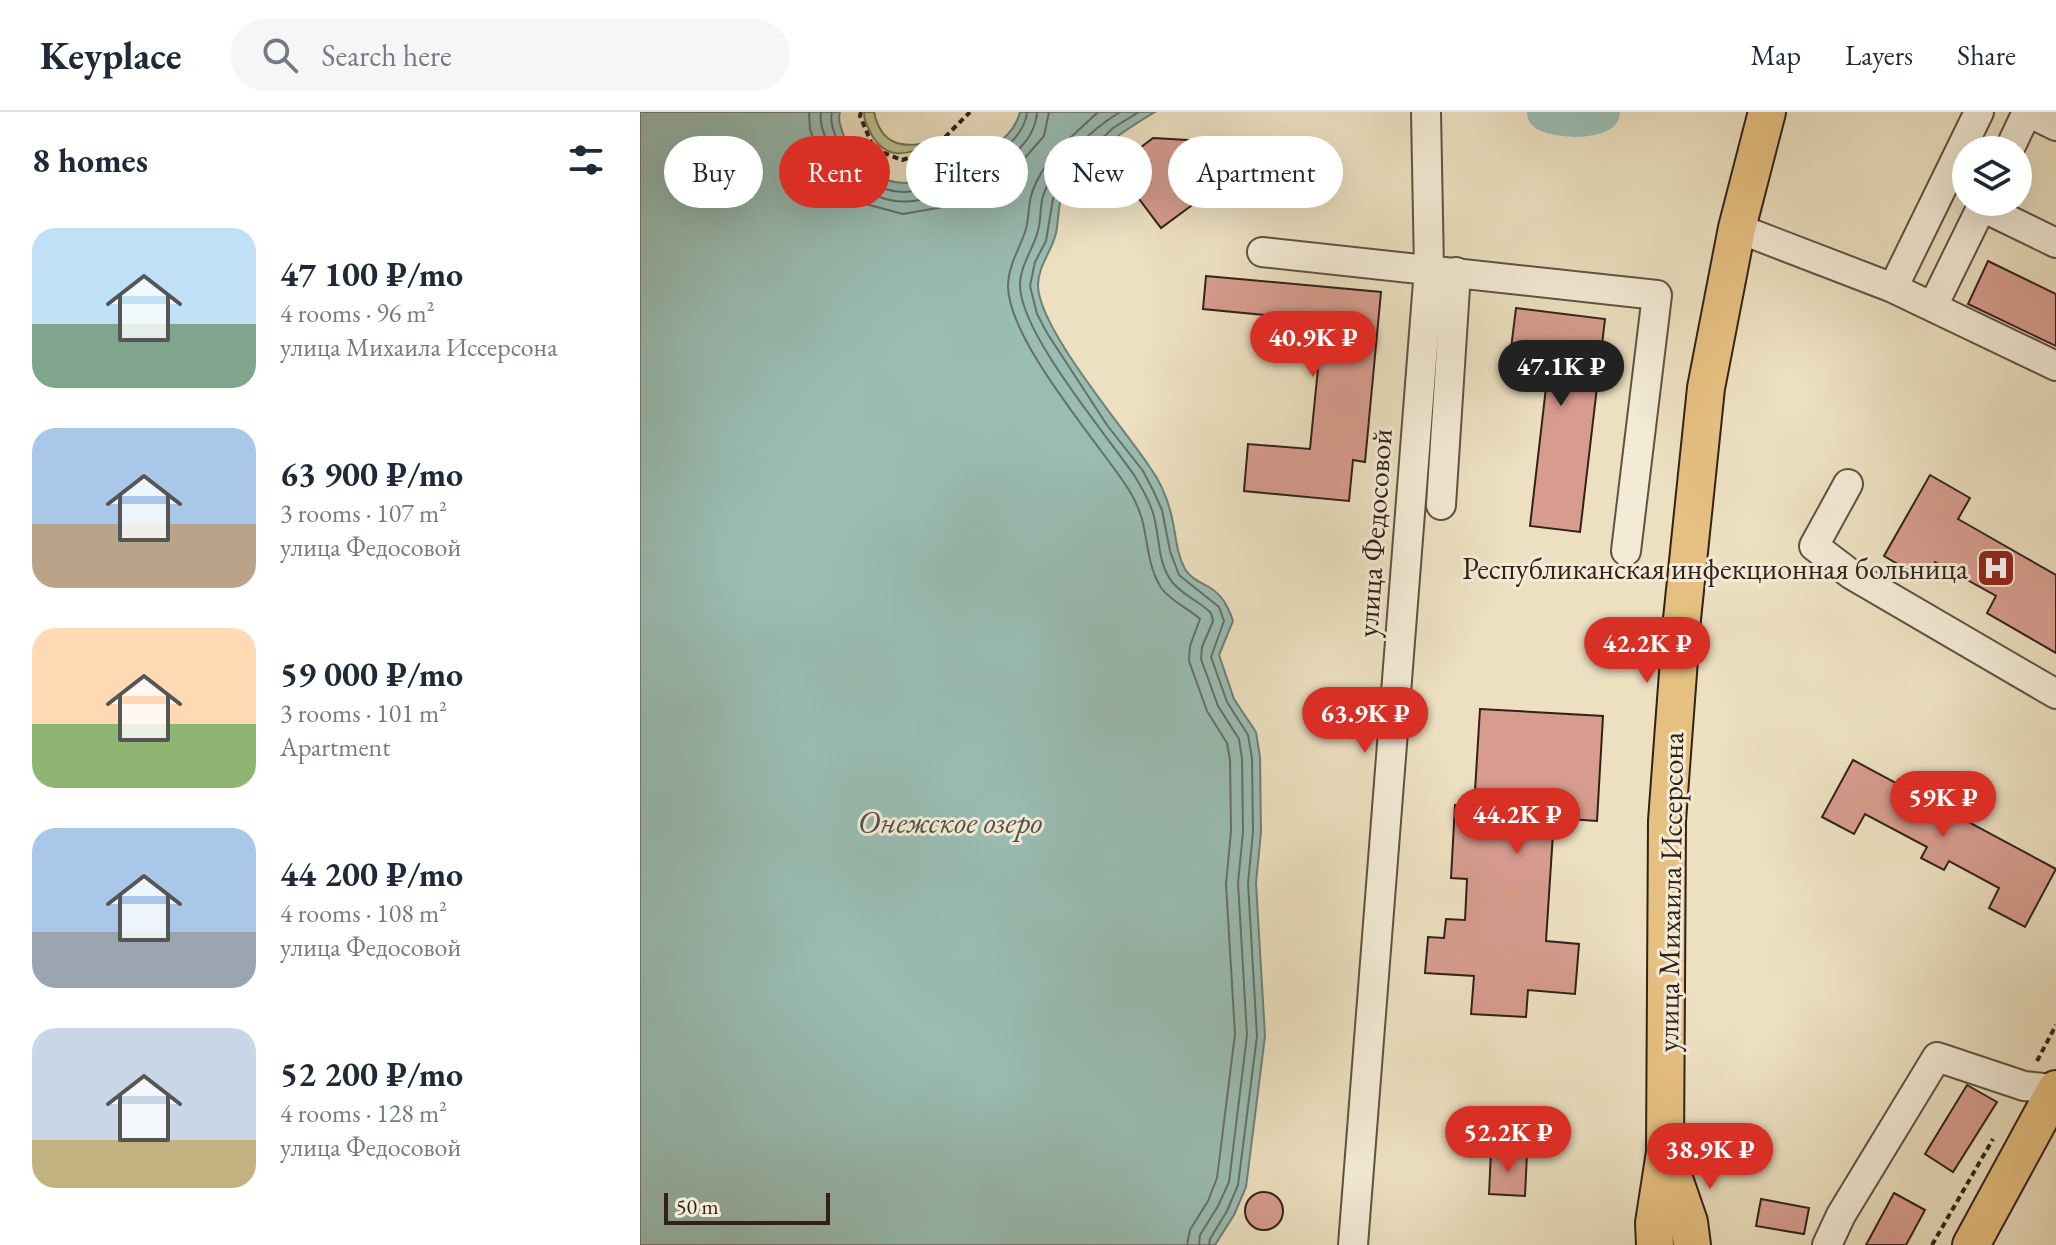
<!DOCTYPE html>
<html lang="en">
<head>
<meta charset="utf-8">
<style>
  body { margin:0; font-family:"EB Garamond",serif; background:#f6f6f7; color:#1f2937; height:100vh; display:flex; flex-direction:column; font-size:30px; white-space:nowrap }
  * { box-sizing:border-box; margin:0 }
  p { font-size:26px; color:#747a83 }
  .icon { flex:none; width:44px; height:44px; fill:none; stroke:currentColor; stroke-width:2; stroke-linecap:round; stroke-linejoin:round }
  .map { position:relative; flex:1; overflow:hidden }
  .drawer { display:flex; flex-direction:column; background:#fff; width:640px }
  .drawer>* { flex:none }
  .hud { position:absolute; left:24px; top:24px; width:760px; height:72px; display:flex; gap:16px }
  .fabs { position:absolute; left:1312px; top:24px; display:grid; gap:16px }
  .fabs a { display:grid; place-items:center; width:80px; height:80px; border-radius:50%; background:#fff; box-shadow:0 8px 32px #0002; font-size:40px }
  .scale { position:absolute; left:24px; bottom:20px; width:166px; box-sizing:border-box; padding-left:8px; border:4px solid #32211b; border-top:0; font-size:22px; line-height:28px; white-space:nowrap; color:#32211b; -webkit-text-stroke:6px #f3ebd6; paint-order:stroke }
  .price { position:absolute; translate:-50% -68px; padding:0 18px; border-radius:28px; background:#d93025; color:#fff; font-size:26px; line-height:52px; filter:drop-shadow(0 2px 4px #0008) }
  .price::after { content:''; position:absolute; left:50%; top:48px; width:24px; height:18px; margin-left:-12px; background:inherit; clip-path:polygon(0 0,100% 0,50% 100%) }
  .price.current { background:#222; color:#fff }
  ul { padding:0; list-style:none }
  li { display:flex; align-items:center; gap:24px; height:200px; padding:0 32px }
  li span { display:grid; place-items:center; flex:none; width:224px; height:160px; border-radius:24px; color:#555 }
  li>.icon { margin-inline-start:auto }
  span .icon { width:96px; height:96px; fill:#fffc; stroke-width:1 }
  li b { font-size:34px }
  h2 { display:flex; justify-content:space-between; align-items:center; height:96px; padding:0 32px; font-size:34px }
  .chip { padding:0 28px; border-radius:36px; background:#fff; box-shadow:0 8px 32px #0002; font-size:28px; line-height:72px }
  .chip.current { background:#d93025; color:#fff }
  header { display:flex; align-items:center; gap:48px; box-sizing:border-box; height:112px; padding:0 40px; background:#fff; border-bottom:2px solid #e0e1e3 }
  header strong { font-size:38px }
  nav { display:flex; gap:44px; margin-inline-start:auto; font-size:28px }
  .search { width:560px; height:72px; background:#f6f6f7; display:flex; align-items:center; gap:20px; box-sizing:border-box; padding:0 28px; border-radius:44px; color:#747a83; font-size:30px }
  main { display:flex; flex:1; min-height:0 }
  .map>svg:first-child { display:block }
  .green { fill:#bdc18e; stroke:#787154; stroke-width:2 }
  .water { fill:#99bdb3; stroke:#707f76; stroke-width:2 }
  .lines { fill:none; stroke-linecap:round; stroke-linejoin:round }
  .shore { stroke:#666f67; stroke-width:2 }
  .river { stroke:#99bdb3; stroke-width:40 }
  .building { fill:#d79c8e; stroke:#32211b; stroke-width:2 }
  .minor-casing { stroke:#605144; stroke-width:32 }
  .major-casing { stroke:#32211b; stroke-width:40 }
  .path { stroke:#32211b; stroke-width:4; stroke-dasharray:6 4; stroke-linecap:butt }
  .minor { stroke:#f3ebd6; stroke-width:28 }
  .major { stroke:#e6c080; stroke-width:36 }
  .labels { text-anchor:middle; dominant-baseline:central; stroke-width:6; stroke-linejoin:round; paint-order:stroke }
  .street-label { font-size:30px; fill:#32211b; stroke:#f3ebd6 }
  .poi-label { font-size:30px; fill:#32211b; stroke:#f3ebd6; text-anchor:end }
  .water-label { font-size:32px; font-style:italic; fill:#515049; stroke:#f3ebd6 }
</style>
</head>
<body>
<header>
<strong>Keyplace</strong>
<div class="search"><svg class="icon" aria-label="search" viewBox="0 0 24 24"><circle cx="10" cy="10" r="6"/><path d="M15 15l6 6"/></svg>Search here</div>
<nav><a>Map</a><a>Layers</a><a>Share</a></nav>
</header>
<main>
<section class="drawer">
<h2>8 homes<svg class="icon" aria-label="filters" viewBox="0 0 24 24"><path d="M4 7h16M4 17h16"/><circle cx="9" cy="7" r="2"/><circle cx="15" cy="17" r="2"/></svg></h2>
<ul>
<li><span style="background:linear-gradient(#bfe0f5 60%,#7fa58c 0)"><svg class="icon" aria-label="home" viewBox="0 0 24 24"><path d="M3 11l9-7 9 7M6 9v11h12V9"/></svg></span><div><b>47 100 ₽/mo</b><p>4 rooms · 96 m²</p><p>улица Михаила Иссерсона</p></div></li>
<li><span style="background:linear-gradient(#a9c7e8 60%,#b9a48a 0)"><svg class="icon" aria-label="home" viewBox="0 0 24 24"><path d="M3 11l9-7 9 7M6 9v11h12V9"/></svg></span><div><b>63 900 ₽/mo</b><p>3 rooms · 107 m²</p><p>улица Федосовой</p></div></li>
<li><span style="background:linear-gradient(#ffd9b3 60%,#8fb573 0)"><svg class="icon" aria-label="home" viewBox="0 0 24 24"><path d="M3 11l9-7 9 7M6 9v11h12V9"/></svg></span><div><b>59 000 ₽/mo</b><p>3 rooms · 101 m²</p><p>Apartment</p></div></li>
<li><span style="background:linear-gradient(#a9c7e8 65%,#9aa5b1 0)"><svg class="icon" aria-label="home" viewBox="0 0 24 24"><path d="M3 11l9-7 9 7M6 9v11h12V9"/></svg></span><div><b>44 200 ₽/mo</b><p>4 rooms · 108 m²</p><p>улица Федосовой</p></div></li>
<li><span style="background:linear-gradient(#c9d6e8 70%,#c2b280 0)"><svg class="icon" aria-label="home" viewBox="0 0 24 24"><path d="M3 11l9-7 9 7M6 9v11h12V9"/></svg></span><div><b>52 200 ₽/mo</b><p>4 rooms · 128 m²</p><p>улица Федосовой</p></div></li>
</ul>
</section>
<div class="map">
<svg width="1416" height="1133" viewBox="0 0 1416 1133">
  <rect width="100%" height="100%" fill="#ece0c0"/>
  <filter id="stains"><feTurbulence type="fractalNoise" baseFrequency=".0025" numOctaves="4"/><feColorMatrix values="0 0 0 0 .2 0 0 0 0 .09 0 0 0 0 .02 0 0 0 .5 -.17"/></filter>
  <radialGradient id="worn" r=".72"><stop offset=".6" stop-color="#630" stop-opacity="0"/><stop offset="1" stop-color="#630" stop-opacity=".3"/></radialGradient>
  <path class="green" d="M224 0H234C241 33 262 37 291 30 271 43 248 49 233 25 228 16 224 10 224 0Z"/>
  <path class="water" d="M0 0H200C197 10 203 20 206 30 210 41 215 46 224 54 260 86 297 67 333 47 353 35 374 24 380 0H515C483 19 430 53 420 91 418 101 418 112 416 121 412 139 398 154 398 173 398 216 483 315 509 354 518 366 526 383 530 398 536 417 535 439 545 457 550 466 560 470 569 475 582 483 588 494 593 509L579 543 594 587 616 620 620 645 621 720 616 771 625 924 606 1075 594 1103 575 1133H0Z"/>
  <g class="lines">
    <path class="shore" d="M169 0 170 17 182 52 190 63 222 91 263 102 309 94 376 56 404 24 409 0
      M181 0C179 12 185 24 189 35 195 51 202 58 214 69 256 107 301 85 343 61 368 48 395 31 397 0
      M192 0C189 12 196 24 200 36 208 59 239 80 263 80 300 80 384 41 387 0
      M458 0C433 24 405 45 393 78 387 92 390 107 385 120 379 138 369 152 368 172 366 224 453 325 483 369 491 380 498 394 502 407 508 430 508 457 522 477 532 490 548 496 560 507L550 534 549 549 567 599 587 631 590 648 591 719 586 772 595 922 577 1066 568 1089 550 1118 547 1133
      M480 0C452 17 413 53 403 84 400 94 401 104 399 114 396 134 381 150 380 171 378 219 466 322 494 363 501 374 509 388 513 401 520 423 517 453 533 471 544 484 559 489 571 501L573 509 562 535 561 547 578 594 599 627 602 647 603 720 598 771 607 923 589 1070 578 1094 560 1123 559 1133
      M499 0 473 16 426 61 413 87 406 129 395 150 390 174 397 202 407 221 467 313 503 359 513 378 522 398 530 439 539 463 579 495 584 509 571 545 587 590 608 623 612 646 613 720 608 771 617 924 598 1073 587 1099 570 1127 569 1133"/>
    <path class="river" d="M907 0C922 6 946 7 960 0"/>
  </g>
  <path class="building" d="M513 26 564 29 559 88 521 116 475 55Z
    M1348 149 1416 182V234L1328 192Z
    M566 164 741 180 725 350 713 348 709 389 604 379 608 332 670 337 680 236 621 230 624 203 563 197Z
    M876 196 965 207 940 420 890 414 908 258 869 253Z
    M1290 363 1330 386 1318 407 1416 463V541L1347 501 1356 484 1295 450 1285 468 1244 444Z
    M840 597 963 604 957 709 914 706 906 829 939 832 935 882 888 878 886 905 831 902 834 864 785 861 788 825 804 826 806 807 825 808 827 767 811 766 815 693 834 695Z
    M1213 648 1416 757 1385 815 1349 796 1359 776 1309 749 1304 758 1281 746 1287 735 1225 702 1214 722 1182 705Z
    M1327 973 1357 990 1313 1060 1285 1042Z
    M851 1039 887 1041 885 1084 849 1082Z
    M605 1099a19 19 0 1 1 38 0a19 19 0 1 1-38 0Z
    M1254 1081 1285 1098 1266 1133H1226Z
    M1121 1087 1169 1096 1164 1122 1116 1114Z"/>
  <g class="lines">
    <defs>
      <path id="minor" d="M1388 0 1416 14
        M1369 38 1387 0
        M1342 95 1416 131
        M1097 116 1253 176 1416 254
        M622 140 1017 183 986 439
        M1253 176 1339 0
        M1293 194 1344 90
        M1208 372 1174 434 1212 463 1416 582
        M801 393 816 160
        M713 1133 789 157 786 0
        M1187 1133 1201 1103 1297 945 1384 974 1416 977"/>
      <path id="major" d="M1027 1046 1049 1110 1052 1133
        M1015 1133 1014 1111 1025 1040 1027 709 1042 507 1066 276 1097 116 1127 0
        M1331 1133 1416 977"/>
    </defs>
    <use href="#minor" class="minor-casing"/>
    <use href="#major" class="major-casing"/>
    <path class="path" d="M221 0 220 4 234 37 262 48 292 38 330 0
      M1397 949 1416 913
      M1292 1133 1353 1027"/>
    <use href="#minor" class="minor"/>
    <use href="#major" class="major"/>
  </g>
  <defs>
    <symbol id="hospital-square" viewBox="-11 -11 22 22"><rect x="-9" y="-9" width="18" height="18" rx="4" fill="#8f2418" stroke="#f3ebd6"/><path d="M-5-5h3v3.5h4V-5h3V5h-3V1.5h-4V5h-3Z" fill="#fff"/></symbol>
  </defs>
  <g fill-rule="evenodd">
    <use href="#hospital-square" x="1334" y="434" width="44" height="44"/>
  </g>
  <g class="labels">
    <g class="street-label">
      <text transform="translate(734 421) rotate(-86)">улица Федосовой</text>
      <text transform="translate(1030 780) rotate(-89)">улица Михаила Иссерсона</text>
    </g>
    <g class="poi-label">
      <text x="1328" y="456">Республиканская инфекционная больница</text>
    </g>
    <g class="water-label">
      <text x="310" y="710">Онежское озеро</text>
    </g>
  </g>
  <rect width="100%" height="100%" filter="url(#stains)"/>
  <rect width="100%" height="100%" fill="url(#worn)"/>
</svg>
<div class="fabs">
<a><svg class="icon" aria-label="layers" viewBox="0 0 24 24"><path d="M12 4l9 5-9 5-9-5zM3 14l9 5 9-5"/></svg></a>
</div>
<div class="scale">50 m</div>
<b class="price" style="left:673px;top:267px">40.9K ₽</b>
<b class="price current" style="left:921px;top:296px">47.1K ₽</b>
<b class="price" style="left:1007px;top:573px">42.2K ₽</b>
<b class="price" style="left:725px;top:643px">63.9K ₽</b>
<b class="price" style="left:1303px;top:727px">59K ₽</b>
<b class="price" style="left:877px;top:744px">44.2K ₽</b>
<b class="price" style="left:868px;top:1062px">52.2K ₽</b>
<b class="price" style="left:1070px;top:1079px">38.9K ₽</b>
<div class="hud">
<a class="chip">Buy</a>
<a class="chip current">Rent</a>
<a class="chip">Filters</a>
<a class="chip">New</a>
<a class="chip">Apartment</a>
</div>
</div>
</main>
</body>
</html>
